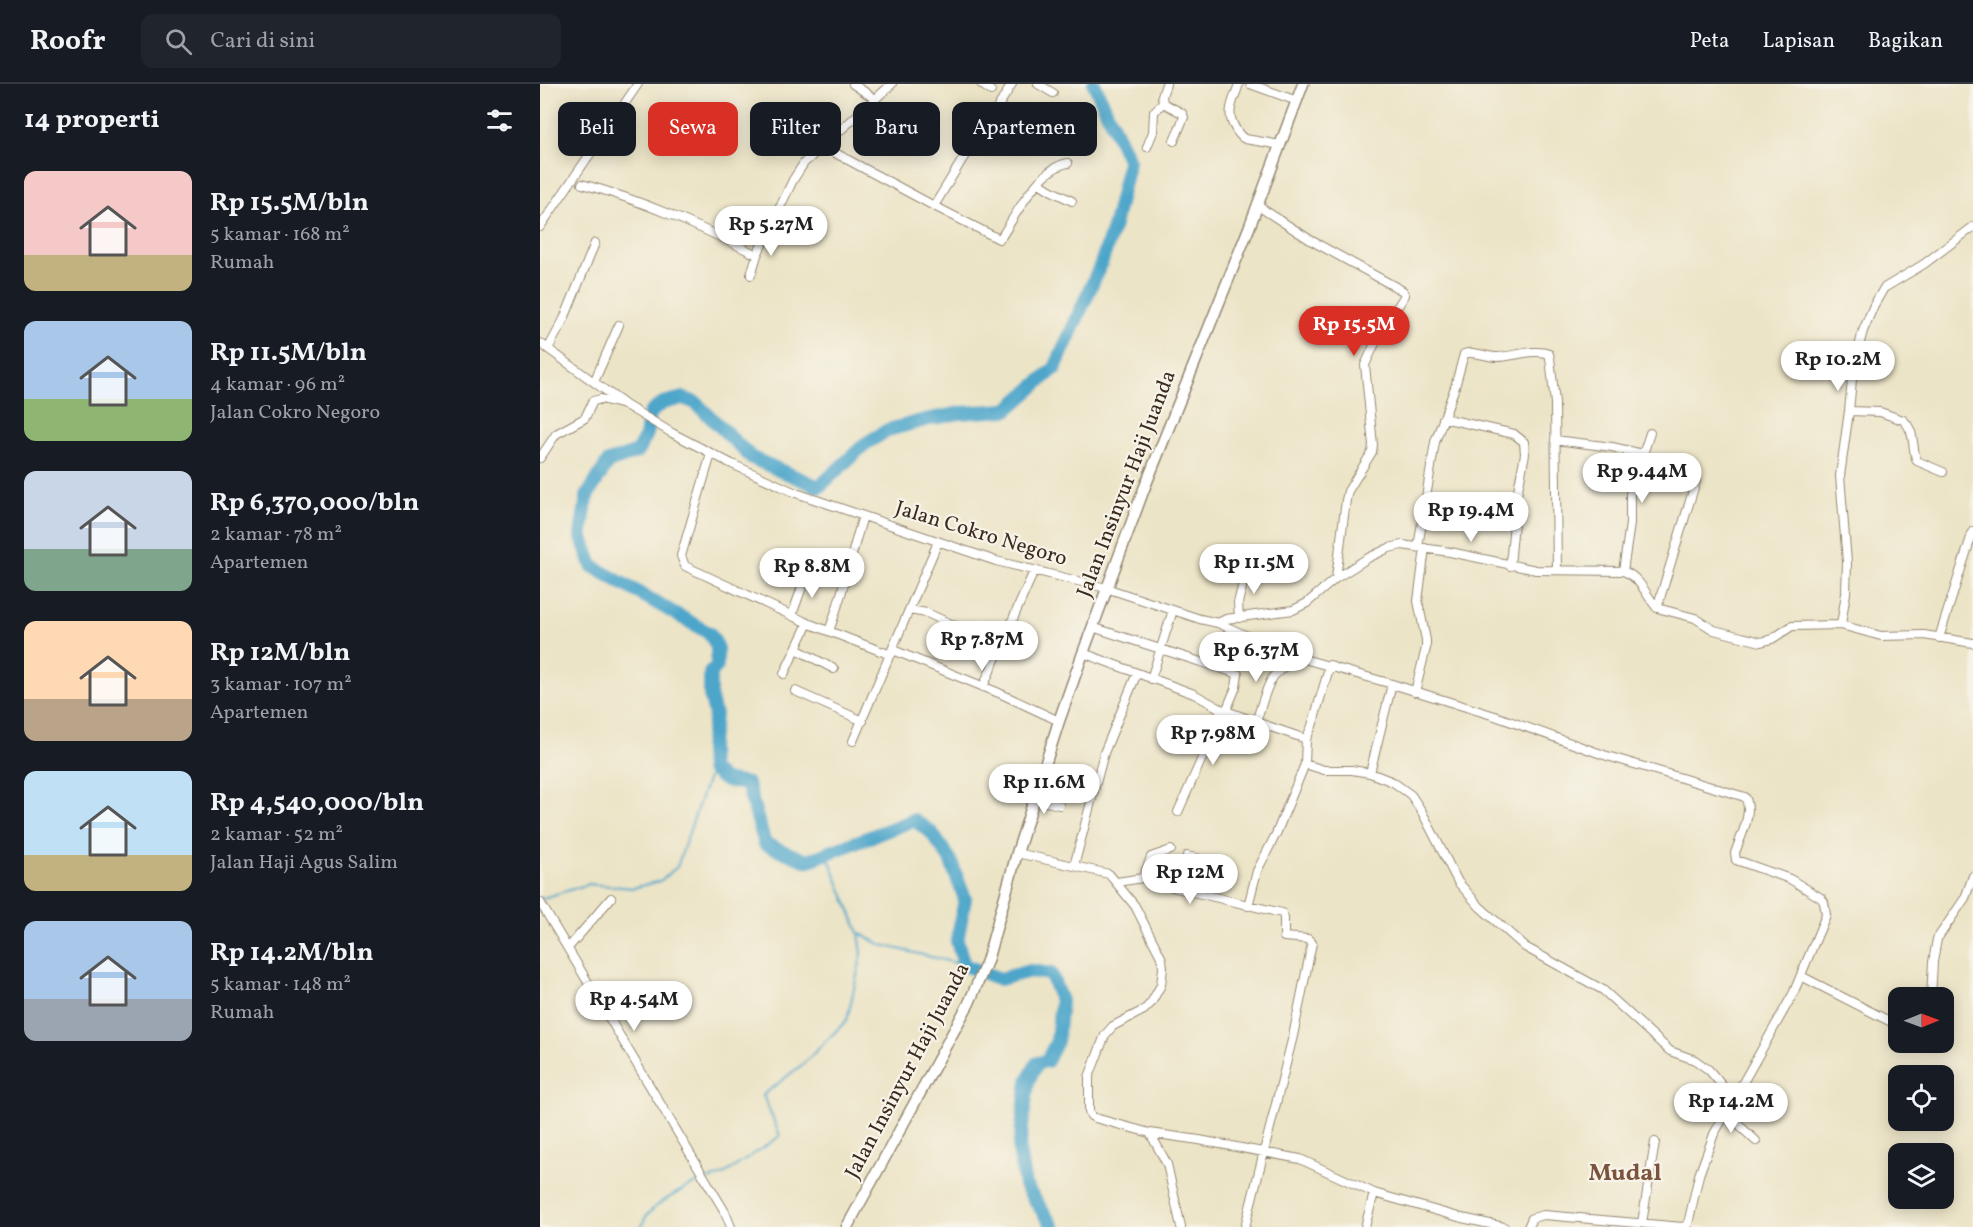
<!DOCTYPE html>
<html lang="id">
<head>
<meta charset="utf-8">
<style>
  body { margin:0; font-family:Vollkorn,serif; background:#20242c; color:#f1f3f6; height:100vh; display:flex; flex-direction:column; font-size:22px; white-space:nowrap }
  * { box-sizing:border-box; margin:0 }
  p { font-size:20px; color:#9ea1a6 }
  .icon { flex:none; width:33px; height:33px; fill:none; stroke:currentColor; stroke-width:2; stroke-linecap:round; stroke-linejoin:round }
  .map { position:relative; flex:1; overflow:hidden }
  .side { display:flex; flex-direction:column; background:#171b24; width:540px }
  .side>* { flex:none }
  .hud { position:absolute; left:18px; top:18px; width:570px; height:54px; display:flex; gap:12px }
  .needle { width:39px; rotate:89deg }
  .buttons { position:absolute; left:1348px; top:903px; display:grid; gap:12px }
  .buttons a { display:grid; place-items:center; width:66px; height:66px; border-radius:12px; background:#171b24; box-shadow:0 3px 15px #0003; font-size:30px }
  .price { position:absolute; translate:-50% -51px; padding:0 14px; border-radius:21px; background:#fff; color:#222; font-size:20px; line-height:39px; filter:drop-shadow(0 2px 3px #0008) }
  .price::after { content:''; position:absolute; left:50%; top:36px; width:18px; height:14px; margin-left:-9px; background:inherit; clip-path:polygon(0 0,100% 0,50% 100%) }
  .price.selected { background:#d93025; color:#fff }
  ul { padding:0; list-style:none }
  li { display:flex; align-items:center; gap:18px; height:150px; padding:0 24px }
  li span { display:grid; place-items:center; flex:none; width:168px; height:120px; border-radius:12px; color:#555 }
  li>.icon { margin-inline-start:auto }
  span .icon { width:72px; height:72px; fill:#fffc; stroke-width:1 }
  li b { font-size:26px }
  h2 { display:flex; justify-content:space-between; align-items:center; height:72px; padding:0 24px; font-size:26px }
  .tag { padding:0 21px; border-radius:12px; background:#171b24; box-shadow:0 3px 15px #0003; font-size:21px; line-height:54px }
  .tag.selected { background:#d93025; color:#fff }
  header { display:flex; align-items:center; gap:36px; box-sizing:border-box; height:84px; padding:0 30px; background:#171b24; border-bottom:2px solid #363941 }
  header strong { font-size:28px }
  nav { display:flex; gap:33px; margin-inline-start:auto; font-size:21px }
  .search { width:420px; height:54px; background:#20242c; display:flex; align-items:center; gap:15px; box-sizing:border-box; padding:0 21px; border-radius:12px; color:#9ea1a6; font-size:22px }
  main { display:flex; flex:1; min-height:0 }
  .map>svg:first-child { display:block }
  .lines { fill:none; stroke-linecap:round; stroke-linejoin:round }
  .stream { stroke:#4da6ca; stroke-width:2 }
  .river { stroke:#4da6ca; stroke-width:14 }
  .minor-casing { stroke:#948772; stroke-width:10 }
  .major-casing { stroke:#948772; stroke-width:13 }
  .minor { stroke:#fff; stroke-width:8 }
  .major { stroke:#fff; stroke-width:10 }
  .labels { text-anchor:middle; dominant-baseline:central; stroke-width:4.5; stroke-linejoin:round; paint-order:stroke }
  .street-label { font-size:21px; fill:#3b2a1e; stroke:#f7f3e8 }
  .quarter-label { font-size:24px; font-weight:bold; fill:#79533c; stroke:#f7f3e8 }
</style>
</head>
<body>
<header>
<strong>Roofr</strong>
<div class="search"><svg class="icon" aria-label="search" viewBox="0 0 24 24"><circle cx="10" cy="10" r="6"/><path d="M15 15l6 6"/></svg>Cari di sini</div>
<nav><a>Peta</a><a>Lapisan</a><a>Bagikan</a></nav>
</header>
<main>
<section class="side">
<h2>14 properti<svg class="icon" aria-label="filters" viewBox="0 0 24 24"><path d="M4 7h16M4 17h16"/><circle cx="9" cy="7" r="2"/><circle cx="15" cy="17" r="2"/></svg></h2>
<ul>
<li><span style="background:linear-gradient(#f6c9c9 70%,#c2b280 0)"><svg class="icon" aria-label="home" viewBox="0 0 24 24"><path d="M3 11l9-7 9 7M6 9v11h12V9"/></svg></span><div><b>Rp 15.5M/bln</b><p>5 kamar · 168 m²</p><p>Rumah</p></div></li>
<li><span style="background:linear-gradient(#a9c7e8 65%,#8fb573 0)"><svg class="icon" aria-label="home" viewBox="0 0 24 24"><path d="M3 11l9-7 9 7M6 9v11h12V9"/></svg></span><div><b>Rp 11.5M/bln</b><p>4 kamar · 96 m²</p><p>Jalan Cokro Negoro</p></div></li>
<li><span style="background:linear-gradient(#c9d6e8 65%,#7fa58c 0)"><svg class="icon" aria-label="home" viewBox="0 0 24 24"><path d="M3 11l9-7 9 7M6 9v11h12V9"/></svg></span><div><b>Rp 6,370,000/bln</b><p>2 kamar · 78 m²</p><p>Apartemen</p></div></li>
<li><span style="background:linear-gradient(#ffd9b3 65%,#b9a48a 0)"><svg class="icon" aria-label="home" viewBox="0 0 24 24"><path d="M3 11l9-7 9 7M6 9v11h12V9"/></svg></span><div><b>Rp 12M/bln</b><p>3 kamar · 107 m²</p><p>Apartemen</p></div></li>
<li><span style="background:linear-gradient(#bfe0f5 70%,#c2b280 0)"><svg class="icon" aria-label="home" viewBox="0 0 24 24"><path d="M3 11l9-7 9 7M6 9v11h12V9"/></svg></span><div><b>Rp 4,540,000/bln</b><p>2 kamar · 52 m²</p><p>Jalan Haji Agus Salim</p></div></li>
<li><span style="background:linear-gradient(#a9c7e8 65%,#9aa5b1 0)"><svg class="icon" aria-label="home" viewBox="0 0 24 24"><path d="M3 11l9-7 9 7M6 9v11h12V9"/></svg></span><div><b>Rp 14.2M/bln</b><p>5 kamar · 148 m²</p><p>Rumah</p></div></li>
</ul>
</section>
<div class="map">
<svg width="1433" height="1143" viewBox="0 0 1433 1143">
  <rect width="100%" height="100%" fill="#f7f3e8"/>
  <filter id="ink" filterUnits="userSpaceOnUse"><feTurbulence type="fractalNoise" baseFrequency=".0167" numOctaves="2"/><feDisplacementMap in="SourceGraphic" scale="12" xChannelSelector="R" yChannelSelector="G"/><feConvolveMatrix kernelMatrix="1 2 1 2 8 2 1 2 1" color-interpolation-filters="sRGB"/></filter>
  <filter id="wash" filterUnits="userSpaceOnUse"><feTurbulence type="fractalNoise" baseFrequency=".008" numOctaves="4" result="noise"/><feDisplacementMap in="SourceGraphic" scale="24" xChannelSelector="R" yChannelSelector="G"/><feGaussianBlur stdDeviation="1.35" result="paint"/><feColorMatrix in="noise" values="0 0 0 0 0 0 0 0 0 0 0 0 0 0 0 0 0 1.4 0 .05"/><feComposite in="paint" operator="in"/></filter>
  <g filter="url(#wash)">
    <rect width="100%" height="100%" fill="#ece4c6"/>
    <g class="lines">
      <path class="stream" d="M0 815 49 800 93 804 120 797 137 783 171 685
        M319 849 342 861 424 881
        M168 1096 183 1091 240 1052 223 1011 263 980 307 936 322 869 319 849 287 770
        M101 1143C103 1139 105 1133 108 1130 118 1118 148 1102 162 1097"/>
      <path class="river" d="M513 1143 485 1101 479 1066 488 997 497 979 507 977 517 957 521 917 511 890 490 887 460 895 424 881 417 857 425 815 410 775 391 748 374 736 267 777 225 760 207 700 184 696 171 685 170 664 175 631 170 611V589L177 582V562L169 549 52 482 41 451 47 412 68 378 97 368 106 352 110 329 123 319 143 314 156 319 212 374 279 403 325 360 348 346 385 336 420 329 467 326 515 284 561 180 574 141 589 77 554 0"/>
    </g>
  </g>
  <g filter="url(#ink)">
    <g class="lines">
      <defs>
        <path id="minor" d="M313 0 335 15
          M441 0 451 7
          M498 0 513 9
          M626 0 622 12 623 19 642 29 644 33 634 57
          M699 0C694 16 685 28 695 44 698 49 699 52 705 55L741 61
          M710 0 757 17
          M284 63 394 122 459 155 462 152C477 129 499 84 528 79
          M607 63 613 48 614 28 623 19
          M499 99 510 106 532 117
          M42 100C102 116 161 143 217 171L253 96 264 79 352 0
          M394 122 443 42 456 26 472 0
          M718 122 772 157 863 207 865 211 837 255 825 281 833 361 832 368 808 407 806 416 796 494
          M0 143 98 0
          M211 191 217 171
          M0 259 87 322 132 349 192 380 256 409 456 477 566 504 660 535 678 539 750 571 852 600 955 632 1064 671 1205 713C1214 728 1200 754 1195 769L1196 776 1250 795 1281 814 1284 818 1286 831 1253 910 1174 1050 1159 1091 1148 1140 1143 1143 1004 1131 992 1134 988 1143
          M8 265 24 235 55 159
          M54 298 79 241
          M1309 327 1340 328 1363 336C1376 347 1371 363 1377 377L1403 388
          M903 334 974 350 984 358 985 370 976 416 970 482
          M1015 356 1072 363 1103 370
          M171 370 141 472 145 482 270 540 351 571
          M0 374 16 350 45 334 53 317 61 315 84 321
          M878 463 895 358 915 303 924 270C933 266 946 273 957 273 973 273 994 264 1009 270L1010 274 1015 319 1017 486
          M1083 487 1090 440V410L1110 349
          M1117 524 1156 397
          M369 526 387 529 426 547
          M252 531 267 489
          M699 534 698 519 706 487
          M678 539 686 535 753 526 767 519 796 494 828 474 849 464 862 461 910 468 996 486 1083 487C1101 494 1105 510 1117 524L1155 534 1174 546 1221 558 1232 555 1252 542 1301 541 1341 552 1384 551 1433 559
          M1301 541 1306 509 1307 478 1300 392 1309 327 1313 285 1323 247 1334 221 1344 204 1384 180 1433 143
          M552 543 698 590 696 603 686 627
          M289 547C303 510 311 471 323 432
          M1399 554 1433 447
          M256 565 294 585
          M353 566 459 609 519 637
          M543 569 654 610 681 625 716 638 766 655
          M244 590 268 539
          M611 595 633 526
          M443 603 494 487
          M255 607 323 637
          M875 608 886 564V556L878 517 885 464
          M716 638C721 624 725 605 733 593 740 584 749 582 750 571
          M313 657 398 458
          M765 680 784 686H812L830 689 852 600
          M830 689 853 698 871 711 882 728 918 798 940 823 985 863 1063 906 1130 967 1155 976 1169 986 1185 1005 1191 1021
          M494 715 519 721
          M638 728 671 654 681 625
          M477 769 569 790 595 822 622 875 623 884 621 901 611 919 604 926 573 942 565 951 549 993V1027L551 1032 555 1034 610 1049 627 1080 641 1143
          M534 782 564 669 597 589
          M603 794 611 773 631 766
          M577 798 603 794 636 804 647 772 660 775
          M636 804 742 829 744 834V853L768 855 772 859 753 952 705 1143
          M0 818 185 1128 191 1143
          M708 822 717 787 736 750 765 680 766 655 772 642 790 581
          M28 864 71 814
          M1261 892 1359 942
          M1391 914 1393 878 1397 855 1425 814 1433 792
          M1188 1025 1202 1044 1216 1057
          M610 1049 659 1056 760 1075 834 1109 922 1134 964 1143
          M1102 1139 1115 1058
          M825 1143 834 1109"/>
        <path id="major" d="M307 1143 429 919 447 877 477 769 519 637 543 569 604 405 709 144 763 0"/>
      </defs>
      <use href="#minor" class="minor-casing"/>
      <use href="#major" class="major-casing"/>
      <use href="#minor" class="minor"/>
      <use href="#major" class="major"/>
    </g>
  </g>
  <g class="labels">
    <g class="street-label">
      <text transform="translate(587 400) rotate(-69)">Jalan Insinyur Haji Juanda</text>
      <text transform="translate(441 450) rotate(17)">Jalan Cokro Negoro</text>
      <text transform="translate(368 987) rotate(-62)">Jalan Insinyur Haji Juanda</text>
    </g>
    <g class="quarter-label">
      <text x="1085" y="1090">Mudal</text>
    </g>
  </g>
</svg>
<div class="buttons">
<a><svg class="needle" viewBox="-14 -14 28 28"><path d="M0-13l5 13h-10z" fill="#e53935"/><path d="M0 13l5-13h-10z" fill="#9ea1a6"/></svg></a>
<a><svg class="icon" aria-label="locate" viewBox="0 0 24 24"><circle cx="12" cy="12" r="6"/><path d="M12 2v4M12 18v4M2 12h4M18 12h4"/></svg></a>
<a><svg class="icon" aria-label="layers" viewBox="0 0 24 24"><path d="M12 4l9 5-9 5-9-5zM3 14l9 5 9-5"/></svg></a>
</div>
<b class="price" style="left:231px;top:173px">Rp 5.27M</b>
<b class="price selected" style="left:814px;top:273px">Rp 15.5M</b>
<b class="price" style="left:1298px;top:308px">Rp 10.2M</b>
<b class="price" style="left:1102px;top:420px">Rp 9.44M</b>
<b class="price" style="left:931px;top:459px">Rp 19.4M</b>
<b class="price" style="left:714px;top:511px">Rp 11.5M</b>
<b class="price" style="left:272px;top:515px">Rp 8.8M</b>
<b class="price" style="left:442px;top:588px">Rp 7.87M</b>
<b class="price" style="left:716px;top:599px">Rp 6.37M</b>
<b class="price" style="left:673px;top:682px">Rp 7.98M</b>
<b class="price" style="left:504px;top:731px">Rp 11.6M</b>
<b class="price" style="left:650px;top:821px">Rp 12M</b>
<b class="price" style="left:94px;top:948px">Rp 4.54M</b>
<b class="price" style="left:1191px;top:1050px">Rp 14.2M</b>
<div class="hud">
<a class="tag">Beli</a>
<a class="tag selected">Sewa</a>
<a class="tag">Filter</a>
<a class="tag">Baru</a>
<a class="tag">Apartemen</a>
</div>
</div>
</main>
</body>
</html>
